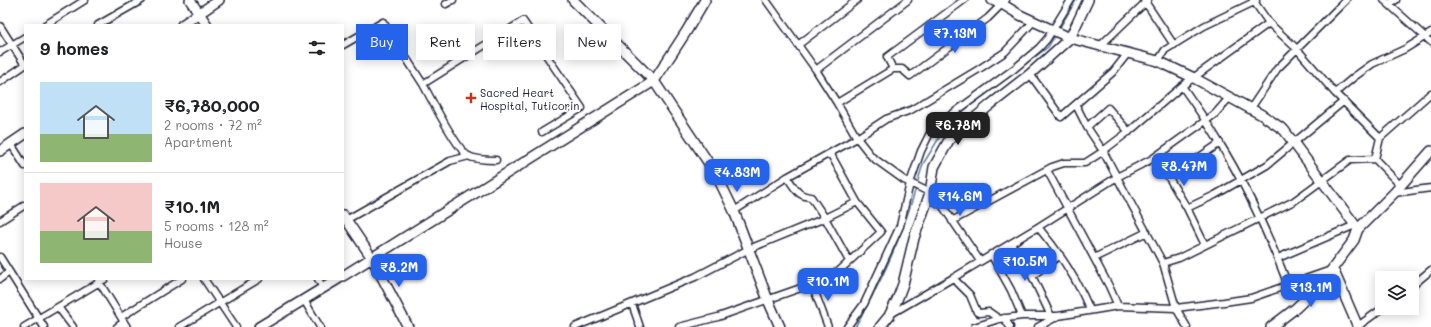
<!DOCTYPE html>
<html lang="en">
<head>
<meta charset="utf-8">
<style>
  body { margin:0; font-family:Mali,sans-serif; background:#f6f6f6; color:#202124; height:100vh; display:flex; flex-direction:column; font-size:15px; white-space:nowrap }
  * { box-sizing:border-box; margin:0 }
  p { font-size:13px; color:#757577 }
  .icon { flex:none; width:22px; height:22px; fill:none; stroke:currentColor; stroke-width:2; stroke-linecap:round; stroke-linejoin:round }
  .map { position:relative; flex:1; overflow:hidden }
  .drawer { position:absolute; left:24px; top:24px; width:320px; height:256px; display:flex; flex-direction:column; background:#fff; border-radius:0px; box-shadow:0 2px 10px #0003 }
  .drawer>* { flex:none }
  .guide { position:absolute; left:356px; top:24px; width:380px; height:36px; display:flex; gap:8px }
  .fabs { position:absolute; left:1375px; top:271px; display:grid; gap:8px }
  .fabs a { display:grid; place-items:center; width:44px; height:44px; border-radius:0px; background:#fff; box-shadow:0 2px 10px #0003; font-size:20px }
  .price { position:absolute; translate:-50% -34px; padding:0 9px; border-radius:8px; background:#2563eb; color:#fff; font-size:13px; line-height:26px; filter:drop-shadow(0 1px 2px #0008) }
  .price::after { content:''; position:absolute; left:50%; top:24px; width:12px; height:9px; margin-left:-6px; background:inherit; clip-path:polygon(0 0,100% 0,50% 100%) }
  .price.active { background:#222; color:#fff }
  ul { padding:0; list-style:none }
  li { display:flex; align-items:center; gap:12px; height:100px; padding:0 16px }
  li+li { border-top:1px solid #e0e0e0 }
  li span { display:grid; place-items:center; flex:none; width:112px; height:80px; border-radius:0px; color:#555 }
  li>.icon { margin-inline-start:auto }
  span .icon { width:48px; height:48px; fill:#fffc; stroke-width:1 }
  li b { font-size:17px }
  h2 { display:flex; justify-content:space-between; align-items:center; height:48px; padding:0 16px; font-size:17px }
  .tag { padding:0 14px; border-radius:0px; background:#fff; box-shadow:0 2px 10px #0003; font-size:14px; line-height:36px }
  .tag.active { background:#2563eb; color:#fff }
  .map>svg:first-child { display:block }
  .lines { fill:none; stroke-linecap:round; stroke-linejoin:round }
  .stream { stroke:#6181a3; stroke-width:1.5 }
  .street-casing { stroke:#22223b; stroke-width:9 }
  .secondary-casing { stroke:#22223b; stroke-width:12 }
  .street { stroke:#fff; stroke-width:6 }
  .secondary { stroke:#fff; stroke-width:9 }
  .poi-dot { fill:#c8321e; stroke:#fff; stroke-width:1.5 }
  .labels { text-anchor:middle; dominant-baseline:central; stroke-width:4; stroke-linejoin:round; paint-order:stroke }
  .poi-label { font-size:11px; fill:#22223b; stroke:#fff; text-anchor:start }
</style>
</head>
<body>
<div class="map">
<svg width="1431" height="327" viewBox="0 0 1431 327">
  <rect width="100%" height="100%" fill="#fff"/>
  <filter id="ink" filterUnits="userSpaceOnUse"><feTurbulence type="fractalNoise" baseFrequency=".025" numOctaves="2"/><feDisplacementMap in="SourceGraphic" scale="8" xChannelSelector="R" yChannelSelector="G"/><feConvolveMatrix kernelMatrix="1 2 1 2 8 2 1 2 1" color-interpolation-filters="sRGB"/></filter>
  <g filter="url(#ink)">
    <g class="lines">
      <path class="stream" d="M1059 29 1076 0
        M917 184 923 164 949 122 1048 47 1056 34
        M855 327C882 282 901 239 916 188"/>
      <defs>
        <path id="street" d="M766 0 816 70 837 103 857 138 830 153
          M1144 0 1174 45
          M1253 0 1269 23 1297 49 1335 93 1380 138
          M1384 0 1431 42
          M1389 3 1396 0
          M446 4 453 0
          M45 25 85 0
          M98 25 142 0
          M0 26 25 65
          M343 45 383 22 423 84
          M798 45 857 0
          M1101 45 1148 0
          M0 52 25 37
          M1158 61 1165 50 1204 26 1256 1
          M893 69H902L910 76 988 18 1006 0
          M816 70 908 0
          M1030 74 1061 117 1113 72 1128 53
          M0 82 25 65
          M1182 86C1195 105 1208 123 1219 142 1247 187 1269 236 1288 285
          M1335 93 1354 77 1372 64 1405 49 1431 33
          M837 103 893 69 887 57 964 0
          M1076 105 1087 127 1103 151 1163 263 1176 308 1187 327
          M1251 108 1277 69 1346 0
          M1087 127 1108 108 1129 132
          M11 144 25 166
          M1375 159 1401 186
          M496 160C487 160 476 160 468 156 456 148 431 99 423 84L523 21 582 108 542 132
          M1047 170 1109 286 1118 306
          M787 177C795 188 797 196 811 197L825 218 849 261
          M1394 193 1431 188
          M1187 208 1215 195 1267 165 1344 101
          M734 211 787 177 830 153 857 202
          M346 220 450 161 469 156
          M0 221 25 205
          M952 221 1052 167 1064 163H1085L1099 154 1132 129 1182 86 1269 23
          M1038 227C1059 252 1077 279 1090 310
          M1011 243 1032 276 1051 316
          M1205 245 1187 208 1169 178 1220 143
          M991 254 1011 290 1022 316
          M0 257 44 327
          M1094 258 1147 232
          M1278 258 1355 225
          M980 261 935 195 904 180 872 157 857 138 886 119 911 110 979 69 1005 52 1034 21
          M1163 263 1179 258 1294 201 1350 160 1375 159 1380 138 1431 93
          M1032 276 1060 255
          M953 278 1038 227 1117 177 1152 159 1215 114 1229 98
          M0 279 9 272
          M204 279 236 327
          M318 279 323 288
          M98 280 127 327
          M812 284 828 327
          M1412 286 1431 270
          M304 300 320 327
          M632 304 640 327
          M58 307 73 327
          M889 315 953 278 970 295 977 312 979 313 989 312 999 319 1022 316H1058L1118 306 1176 308 1224 302 1251 298 1331 270
          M121 317 182 279
          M1004 318 1010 327
          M1358 326 1383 308
          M24 327 105 279
          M117 327 124 322
          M179 327 259 279
          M575 327 695 277 749 249 825 218 857 202 881 232 839 271 812 284 718 317 679 327
          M847 327 864 304 900 226 910 183 921 151 931 131 944 120 1014 69 1039 48 1047 39 1071 0
          M974 327 999 319
          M1038 327 1058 316"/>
        <path id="secondary" d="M190 0 207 25
          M573 0 654 81 716 174 734 211 768 300 780 327
          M992 0 1002 4 1020 15 1070 38 1158 61 1194 78 1262 115 1284 130 1358 229
          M182 25 219 0
          M0 151 25 134
          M343 215 372 258 408 327
          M1333 269 1358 327
          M343 276 654 81 686 32 705 0
          M259 327 338 279
          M880 327 889 316 897 300 903 284 914 238 930 193 934 167 949 140 990 105 1030 74 1070 38 1088 0
          M1271 327 1296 308 1321 284 1354 240 1358 229 1394 193 1431 151"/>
      </defs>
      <use href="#street" class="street-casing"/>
      <use href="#secondary" class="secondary-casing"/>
      <use href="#street" class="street"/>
      <use href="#secondary" class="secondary"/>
    </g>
  </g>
  <path class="poi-dot" d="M469 92h4v4h4v4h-4v4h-4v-4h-4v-4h4z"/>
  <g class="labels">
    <g class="poi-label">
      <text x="480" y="92">Sacred Heart<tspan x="480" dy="13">Hospital, Tuticorin</tspan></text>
    </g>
  </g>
</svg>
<div class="fabs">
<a><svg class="icon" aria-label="layers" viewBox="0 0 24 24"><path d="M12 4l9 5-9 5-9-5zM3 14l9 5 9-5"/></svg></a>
</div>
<b class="price" style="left:955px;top:54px">₹7.13M</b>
<b class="price active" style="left:958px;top:146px">₹6.78M</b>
<b class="price" style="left:1184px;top:187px">₹8.47M</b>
<b class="price" style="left:737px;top:193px">₹4.83M</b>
<b class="price" style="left:960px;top:217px">₹14.6M</b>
<b class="price" style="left:1025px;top:282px">₹10.5M</b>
<b class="price" style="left:399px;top:288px">₹8.2M</b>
<b class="price" style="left:828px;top:302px">₹10.1M</b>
<b class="price" style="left:1311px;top:308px">₹13.1M</b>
<div class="guide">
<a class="tag active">Buy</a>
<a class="tag">Rent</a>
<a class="tag">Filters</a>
<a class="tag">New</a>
</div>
<section class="drawer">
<h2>9 homes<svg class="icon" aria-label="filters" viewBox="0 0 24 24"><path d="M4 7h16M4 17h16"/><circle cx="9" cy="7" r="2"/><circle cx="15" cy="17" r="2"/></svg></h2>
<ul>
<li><span style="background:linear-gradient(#bfe0f5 65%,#8fb573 0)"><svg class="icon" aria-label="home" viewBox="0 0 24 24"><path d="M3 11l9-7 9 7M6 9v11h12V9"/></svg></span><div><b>₹6,780,000</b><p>2 rooms · 72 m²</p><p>Apartment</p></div></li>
<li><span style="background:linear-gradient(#f6c9c9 60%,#8fb573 0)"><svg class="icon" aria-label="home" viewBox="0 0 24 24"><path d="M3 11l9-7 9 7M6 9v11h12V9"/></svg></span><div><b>₹10.1M</b><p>5 rooms · 128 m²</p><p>House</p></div></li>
</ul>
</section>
</div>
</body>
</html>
